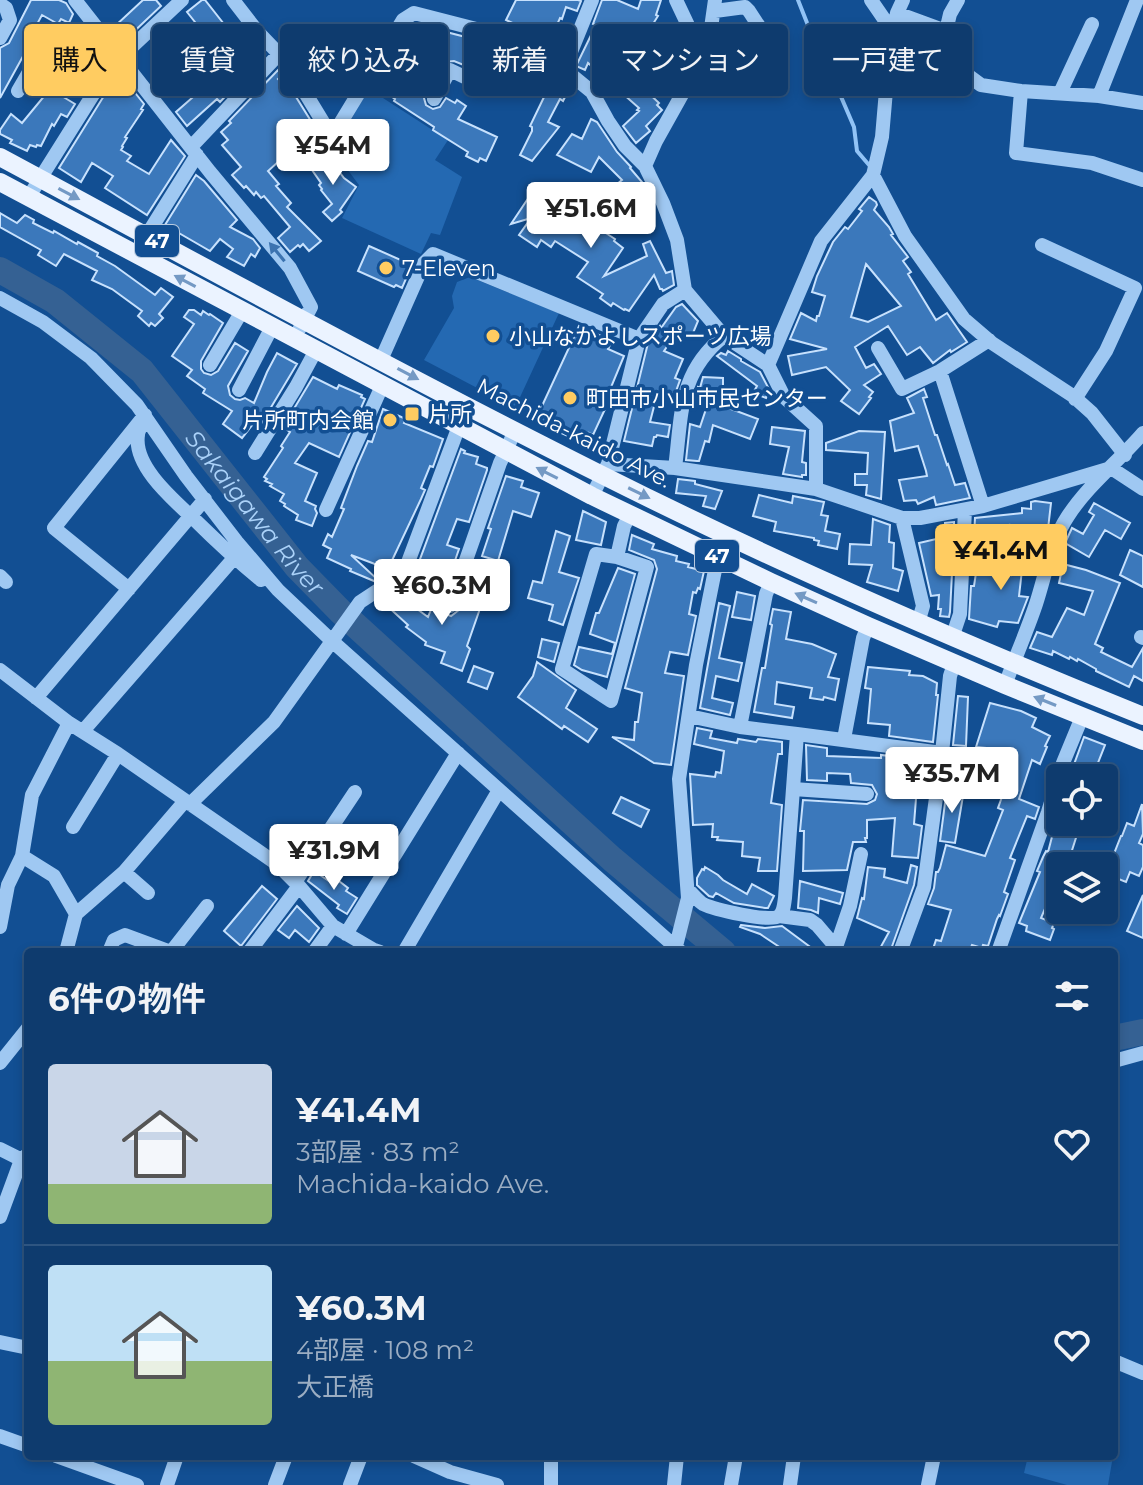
<!DOCTYPE html>
<html lang="ja">
<head>
<meta charset="utf-8">
<style>
  body { margin:0; font-family:Montserrat,"Noto Sans JP",sans-serif; background:#1c4676; color:#f1f3f6; height:100vh; display:flex; flex-direction:column; font-size:30px; white-space:nowrap }
  * { box-sizing:border-box; margin:0 }
  p { font-size:26px; color:#9badc2 }
  .icon { flex:none; width:44px; height:44px; fill:none; stroke:currentColor; stroke-width:2; stroke-linecap:round; stroke-linejoin:round }
  .map { position:relative; flex:1; overflow:hidden }
  .details { position:absolute; left:24px; top:948px; width:1094px; height:512px; display:flex; flex-direction:column; background:#0e3b6e; border-radius:8px; box-shadow:0 4px 12px #0003,0 0 0 2px #2e5581 }
  .details>* { flex:none }
  .hud { position:absolute; left:24px; top:24px; width:1096px; height:72px; display:flex; gap:16px }
  .tools { position:absolute; left:1046px; top:764px; display:grid; gap:16px }
  .tools a { display:grid; place-items:center; width:72px; height:72px; border-radius:8px; background:#0e3b6e; box-shadow:0 4px 12px #0003,0 0 0 2px #2e5581; font-size:40px }
  .price { position:absolute; translate:-50% -68px; padding:0 18px; border-radius:8px; background:#fff; color:#222; font-size:26px; line-height:52px; filter:drop-shadow(0 2px 4px #0008) }
  .price::after { content:''; position:absolute; left:50%; top:48px; width:24px; height:18px; margin-left:-12px; background:inherit; clip-path:polygon(0 0,100% 0,50% 100%) }
  .price.selected { background:#ffcc61; color:#111 }
  ul { padding:0; list-style:none }
  li { display:flex; align-items:center; gap:24px; height:200px; padding:0 24px }
  li+li { border-top:2px solid #2e5581 }
  li span { display:grid; place-items:center; flex:none; width:224px; height:160px; border-radius:8px; color:#555 }
  li>.icon { margin-inline-start:auto }
  span .icon { width:96px; height:96px; fill:#fffc; stroke-width:1 }
  li b { font-size:34px }
  h2 { display:flex; justify-content:space-between; align-items:center; height:96px; padding:0 24px; font-size:34px }
  .pill { padding:0 28px; border-radius:8px; background:#0e3b6e; box-shadow:0 4px 12px #0003,0 0 0 2px #2e5581; font-size:28px; line-height:72px }
  .pill.selected { background:#ffcc61; color:#111 }
  .map>svg:first-child { display:block }
  .green { fill:#2469b2 }
  .lines { fill:none; stroke-linecap:round; stroke-linejoin:round }
  .stream { stroke:#91c3f6; stroke-width:4 }
  .river { stroke:#356193; stroke-width:26 }
  .building { fill:#3b78bb; stroke:#c7e1fd; stroke-width:2; fill-rule:evenodd }
  .minor { stroke:#9fc8f2; stroke-width:14 }
  .major { stroke:#ebf3ff; stroke-width:18 }
  .oneway { fill:#7499c4 }
  .oneway2 { fill:#3c73b0 }
  .poi-dot { fill:#ffcc61; stroke:#124f93; stroke-width:3 }
  .labels { text-anchor:middle; dominant-baseline:central; stroke-width:7; stroke-linejoin:round; paint-order:stroke }
  .shield { fill:#124f93; stroke:#b8cadf; stroke-width:2 }
  .shield-label { font-size:20px; font-weight:bold; fill:#fff }
  .poi-label { font-size:22px; fill:#fff; stroke:#124f93; text-anchor:start }
  .street-label { font-size:22px; fill:#fff; stroke:#124f93 }
  .water-label { font-size:24px; font-style:italic; fill:#abd2f9; stroke:#124f93 }
</style>
</head>
<body>
<div class="map">
<svg width="1143" height="1485" viewBox="0 0 1143 1485">
  <rect width="100%" height="100%" fill="#124f93"/>
  <path class="green" d="M369 89 448 140 435 160 462 177 440 235 431 233 421 254 342 218 359 185 333 150Z
    M470 277 559 313 515 408 424 360 454 308 452 296 457 282Z
    M1028 1456H1113L1108 1485H1067L1024 1473Z"/>
  <g class="lines">
    <path class="stream" d="M798 0 813 38 824 57 854 127 857 151 869 165"/>
    <g class="river">
      <path id="s1" d="M0 270 55 301 142 371 297 567 341 612 612 859 723 952"/>
      <path d="M1114 1038 1143 1032"/>
    </g>
  </g>
  <path class="building" d="M31 0H59L66 3 73 14 69 23 61 19 58 24 42 15 24 48 27 49 0 98V48L9 43Z
    M143 0H156L161 6 126 39 114 27Z
    M202 0H205L246 52 254 43 265 54 220 102 217 99 187 126 176 112 201 90 202 92 222 70 215 61 222 56 187 12Z
    M516 0H578L581 1 577 11 566 7 562 19 560 18 556 27 548 24 540 43 537 44 525 37 528 30 506 20Z
    M602 0H617L638 9 641 0H661L656 15 658 16 624 70 659 103 657 105 662 110 646 126 650 131 636 143 623 126 639 111 637 110 639 108 588 63 585 70 576 66 596 25 593 24Z
    M419 25 485 42 471 68 454 61 444 62 424 98 426 105 433 109 440 107 446 98 455 103 457 100 466 106 458 119 497 137 486 161 480 158 478 162 466 156 468 152 433 130 434 127 394 101 395 99 376 86 383 78 384 79 399 56 397 52 406 38 415 44Z
    M678 27 685 41 671 50 680 66 672 71 642 47 667 32 668 33Z
    M93 39 108 58 95 75 78 61Z
    M278 70 282 75 278 79 296 97 319 134 301 145 299 143 268 171 279 184 276 186 291 203 287 207 321 241 309 251 303 244 300 247 298 245 290 252 278 238 290 227 264 196 261 198 256 192 254 195 246 186 244 188 232 175 241 167 222 145 228 140 221 132 231 123 229 121Z
    M120 74 144 104 141 109 143 110 125 137 127 138 122 146 123 147 121 150 131 156 127 161 149 174 171 140 185 156 147 215 105 188 113 176 92 163 81 182 59 168 102 99Z
    M553 75 570 87 563 101 560 99 548 122 559 127 532 161 520 155 532 131V127L530 126 545 95 547 91 545 90Z
    M50 89 75 104 67 117 61 114 54 126 52 124 41 146 37 145 36 147 30 145 27 151 10 143 12 140 0 134V130L11 114 22 123Z
    M591 119 597 122 617 152 631 167 630 168 642 182 650 199 642 204 639 201 631 207 617 189 619 187 616 185 622 180 599 157 591 172 557 155 572 134 582 139Z
    M330 156 337 165 335 166 344 178 356 187 340 210 342 212 332 221 323 212 332 204 321 190 322 189 319 185 321 183 312 170Z
    M196 175 204 181 237 220 230 227 253 239 260 248 255 257 251 254 244 266 227 257 233 249 220 239 210 251 165 225Z
    M535 188 546 195 549 190 565 201 562 205 580 217 581 215 587 219 589 215 598 221 595 226 615 239 614 241 623 248 604 276 647 256 643 244 650 241 666 273 672 271 674 285 663 291 662 289H660L654 275 629 311 625 309 624 310 613 303 611 306 600 298 603 294 577 277 588 262 555 241 551 247 541 240 537 247 519 235 531 218 511 224Z
    M869 197 876 202 877 205 874 210 889 227 893 234 891 235 908 257 903 261 911 272 908 274 936 320 947 313 967 342 951 352 950 350 933 363 920 347 907 355 888 326 855 347 866 368 874 364 881 374 864 385 873 392 869 397 871 398 859 414 841 401 850 390 826 367 792 375 788 356 827 349 790 339 801 313 816 321 817 316H819L825 296 812 292 817 276 833 242 845 227 848 229 862 211 859 209ZM866 264 901 306 868 322 851 317Z
    M0 213 17 223 25 215 34 220 33 223 53 233 54 231 77 244 78 242 98 253 97 256 115 266 155 295 161 288 173 297 159 314 163 318 155 326 151 323 149 326 138 316 142 311 112 289 92 280 97 271 64 254 56 266 38 255 41 250 0 227Z
    M369 246 412 265 402 288 396 285 394 287 358 271Z
    M682 304 698 321 691 338 679 329 664 351 683 359 675 378 680 380 675 394 672 393 671 396 658 391 650 422 670 425 668 437 657 435 656 437H654L652 446 624 441 648 343 660 326 661 328 676 307Z
    M189 310H194L201 315 203 311 209 315 210 314 223 323 201 361V369L204 373 211 375 218 371 235 343 248 351 228 386 230 395 235 399 240 400 245 398 254 403 267 372 277 353 297 364 261 424 256 420 242 438 223 424 232 411 203 393 205 389 187 376 192 370 172 356 194 324 184 317Z
    M579 326 612 341 608 349 624 356 609 392 612 394 593 435 589 433 585 444 535 421Z
    M728 351 741 359V361L760 372 769 389 766 398 753 393 757 386 717 356 721 353 726 355Z
    M313 377 337 389 339 385 362 395 361 397 365 399 339 457 309 443 295 463 317 473 305 501 316 506 315 509 317 513 312 526 296 520 298 515 284 506 285 504 280 501 284 494 270 486 272 484 265 481 267 479 264 477 283 448 281 446 290 432 283 427Z
    M703 377 723 378V406L758 419 750 439 713 425 709 442 705 441 699 461H697L686 460 690 424 700 427 710 397 696 395 698 387 700 388Z
    M924 389 927 397 923 398 924 401 935 435H937L947 465 948 464 955 485 965 483 970 498 936 505 934 497 918 504 916 500 904 501 899 480 927 476 926 471 918 446 895 451 890 421 914 413 907 398Z
    M383 409 406 419 404 423 443 439 433 467 430 466 421 488 425 490 421 499 388 569 351 555 377 579 374 581 350 571 351 569 327 558 331 549 323 545 328 534 332 537 344 509 341 508 357 466 368 441 372 442Z
    M772 427 805 431 802 462 806 463V475H802V477L783 474 789 447 770 444Z
    M859 431 885 432 881 499 866 495 867 485H855V474H867L868 453 826 450V443Z
    M461 449 465 451 464 453 478 457 476 464 487 468V470L469 522 457 519 447 545 459 549 450 575 437 570 432 585 413 578Z
    M506 476 523 481 521 487 539 493 531 517 513 511 498 561 482 556 491 529 488 528Z
    M678 479 695 481V484L722 491 715 509 703 506 706 496 676 493Z
    M759 495 792 503 793 496 824 502 821 515 828 516 825 531 840 534 837 549 818 545 819 541 814 540V538L774 531 776 522 753 516Z
    M1035 501 1051 503 1048 529 1010 525 1011 533 974 537 975 518 1022 513V508L1031 509V502Z
    M1094 503 1130 523 1121 539 1105 530 1089 557 1065 543 1072 528 1083 534 1094 515 1089 512Z
    M583 511 606 522 601 545 576 540Z
    M873 519 890 525 889 542 894 543 893 568 903 571 898 591 867 582 872 565 849 564 850 544 871 545Z
    M954 522V540H949L952 541 953 546V559L950 560 952 573 950 612 949 617 940 616 941 609H938L939 595 931 596 919 543 945 537V523Z
    M556 531 570 536 559 572 579 578 563 625 549 620 553 605 528 598 533 581 542 583Z
    M632 535 654 544 652 549 677 556 676 561 689 564 688 567 704 571 700 589 698 588 696 593 693 592 689 614 696 616 688 655 670 652 665 673 684 676 671 765 654 763 612 737 634 740 635 722H638L642 693 625 688 657 569 654 560 629 550Z
    M1016 542 1025 544 1024 553 1039 556 1035 572 1022 570 1019 596 1028 597 1018 623 999 621 997 627 969 619 971 586H974L976 573H980L981 570 1011 575Z
    M1130 550 1143 556V587L1120 575Z
    M1063 564 1086 570 1120 583 1095 644 1103 648 1101 652 1132 667 1143 648V681L1134 676 1129 687 1096 671V669L1078 659 1077 661 1070 657 1069 659 1053 651 1052 655 1030 648 1037 632 1052 637 1067 608 1084 615 1093 591 1059 583Z
    M618 568 635 574 607 677 582 670 574 665 579 647 612 654 615 643 590 634 596 613H599Z
    M737 592 755 596 751 620 732 617Z
    M392 593 408 607 410 604 428 617 434 602 440 604 443 613 451 616 459 610 465 594 483 600 467 646 470 649 462 671 441 663 445 652 425 645 426 642 406 627 408 625 384 603 385 601 383 599Z
    M719 603 730 606 719 658 742 663 738 681 716 676 712 698 733 703 730 715 700 708Z
    M773 609 791 612 786 639 812 644 836 654 828 677 839 679 835 700 824 697 823 700 810 698 812 688 777 682 775 704 794 707 792 718 754 712 762 668H765L772 625 770 624Z
    M542 639 559 643 554 662 538 657Z
    M537 662 576 690 566 708 597 729 588 742 564 726 562 729 518 697 533 676Z
    M474 666 493 673 487 689 468 682Z
    M868 667 910 671 909 675 923 676 937 683 936 695H938L933 742 889 736 890 725 868 723 871 689 865 688Z
    M958 696 968 697 966 746 953 745Z
    M990 703 1021 711 1036 718 1032 727 1050 736 1045 746 1047 747 1040 764 1032 760 1019 799 1039 807 1035 819 1027 816 1010 858 1015 860 1004 892 1008 894 1000 916 999 915 997 919 988 946 983 945 982 948 972 945 969 952H932L936 940 941 941 951 910 928 904 934 888 936 872H938L940 868 946 845 985 856 1003 810 998 808 1007 783 984 776V778L966 776 968 771 961 768V766H1007V750L976 747Z
    M697 728 712 731 710 738 737 743 738 739 756 742 758 739 782 742V754H778L771 803 782 805 777 871H758L760 858 742 856 743 842 717 840 718 837H712L713 824 693 825 690 774 715 777 716 772 721 773 724 751 694 744Z
    M1084 737 1105 745 1092 778H1069Z
    M806 745 827 748V756L881 758V755L913 759 912 765H929L928 783H922V786H917L914 824 922 826 918 858 892 856 895 818 867 820V838H865L866 842H853L847 870 803 871 804 831H800L803 800 867 804 875 800 877 794 872 785 851 783 850 774 827 773V781L807 780Z
    M947 788 964 790 955 843 940 841Z
    M621 797 649 810 641 827 613 813Z
    M1142 804 1143 834 1139 843 1143 845V867L1139 876 1130 872 1126 882 1106 874 1121 836H1122L1127 823 1134 826Z
    M1058 814 1060 815V822H1081L1067 866H1060V901L1050 897 1041 918 1054 923 1052 928 1054 929 1050 940 1026 931 1027 926 1019 923 1040 872 1037 871 1043 857 1046 851 1048 852Z
    M911 865 917 867 914 885 890 952H878L889 932 857 918 862 898 864 899 868 867 885 869 884 877 907 883Z
    M705 867 718 875 723 880 747 894 752 884 774 896 768 908H765L734 903 716 893 713 897 709 896 697 885V878L702 869 704 870Z
    M314 871 332 883 335 878 348 888 346 891 357 898 347 914 337 908 339 905 308 881Z
    M800 881 843 893 840 904 819 898 818 913 811 910 798 908Z
    M262 886 277 899 241 946 224 931Z
    M1143 895V938L1127 931Z
    M297 906 319 928 309 942 295 930 289 938 278 930Z
    M741 925 765 928 782 926 817 952H787L760 934 740 927Z"/>
  <g class="lines">
    <path class="minor" d="M75 0 210 172 290 268 311 307 300 328
      M233 0 257 31 279 54 298 81 332 137 403 20 414 13 484 31 522 47 564 69 592 92 608 121 625 146 645 166 663 203 677 240 685 290 724 336 768 365 784 397 816 426V489
      M871 0 893 32
      M0 4 6 8 10 20 0 38
      M715 11 745 7 749 11 781 60
      M897 13 946 31 943 57 981 85 1021 91 1099 96 1143 103
      M946 31 950 14 958 0
      M699 45 711 28 715 0
      M564 69 592 0
      M298 81 328 37
      M18 91 29 72H50L62 66 92 22
      M1021 91 1016 153 1092 163 1143 180
      M1060 93 1092 24
      M1099 96 1137 0
      M434 99 450 70 475 82 499 37
      M191 147 279 54
      M645 166 656 141 699 64V45L694 38 676 0
      M873 175 905 236 964 319 992 343 1073 396 1092 413 1125 455
      M28 198 94 93 120 58 182 0
      M142 243 197 155
      M1042 245 1135 288 1106 351 1075 399
      M0 298 43 322 91 358 137 405 186 476 237 542 278 590 332 641 681 952
      M878 348 902 389 940 371 989 340
      M381 360 424 263 433 254 639 339
      M210 365 242 311
      M768 365 821 241 873 175 882 137 890 44 897 13 903 0
      M940 371 983 506
      M239 390 272 327
      M142 423C141 427 138 431 138 435 133 467 175 501 196 521 217 542 238 561 261 580
      M255 453 296 387 316 350
      M608 464 675 468 816 489 902 518H920L983 506 1111 468 1143 489
      M675 468C682 414 678 373 724 336
      M592 496 608 464 639 339 663 304 685 290
      M326 510 382 386
      M902 518 923 606 918 623
      M596 554 617 557 647 567 611 701 562 669Z
      M617 557 624 526 630 515
      M0 576 6 582
      M129 589 54 528 145 415
      M450 606 500 463 515 431
      M1141 637 1143 638
      M952 638 960 614 965 510
      M0 670 69 723 118 754 277 864 299 886 333 926 374 950 380 952
      M1005 685C1015 658 1027 631 1036 604 1046 574 1050 543 1068 516 1088 485 1119 461 1143 433
      M36 698 205 499
      M689 716 740 727
      M83 731 234 558
      M797 734 942 753
      M844 739 863 638 868 626
      M793 789 867 794
      M190 804 274 722 360 602 404 573 459 426
      M73 827 118 754
      M22 856 54 876 76 914
      M124 872 148 893
      M295 882 355 792
      M688 890C693 894 698 901 703 904 713 909 770 923 779 916 784 912 784 904 785 898L797 734 740 727 766 594 771 582
      M779 916 810 920 817 925 840 952
      M0 927 8 885 22 856 32 795 69 723
      M346 934 458 753
      M836 947 850 906 861 854
      M66 952 76 914 124 872 185 801
      M109 952 114 940 125 935 171 952
      M171 952 207 906
      M249 952 299 886
      M314 952 333 926
      M404 952 499 790
      M672 952 677 942 688 898 679 779 696 665 715 570 720 558
      M900 952 924 887 942 753 950 676 954 664
      M998 952 1048 812 1063 763 1082 717
      M1114 1061 1143 1053
      M0 1063 28 1028
      M0 1149 28 1163
      M0 1217 21 1160 27 1155
      M0 1342 28 1348
      M1114 1361 1143 1373
      M0 1436 28 1446
      M56 1456 137 1485
      M414 1456 450 1472 497 1485
      M167 1485 177 1456
      M275 1485 286 1456
      M350 1485 361 1456
      M551 1485V1456
      M674 1485 677 1456
      M731 1485 736 1456
      M790 1485 794 1456
      M928 1485 934 1456"/>
    <path class="major" d="M0 157C199 264 398 373 600 474 777 563 959 642 1143 716
      M0 182 592 496 771 582 868 626 1005 685 1143 741"/>
  </g>
  <defs><path id="oneway-solid" d="M-6-.8H1V-3.2L6.5 0L1 3.2V.8H-6Z" transform="scale(2)"/></defs>
  <g class="oneway">
    <use href="#oneway-solid" transform="translate(69 194) rotate(28)"/>
    <use href="#oneway-solid" transform="translate(185 281) rotate(-152)"/>
    <use href="#oneway-solid" transform="translate(408 374) rotate(28)"/>
    <use href="#oneway-solid" transform="translate(547 473) rotate(-153)"/>
    <use href="#oneway-solid" transform="translate(639 493) rotate(26)"/>
    <use href="#oneway-solid" transform="translate(806 598) rotate(-156)"/>
    <use href="#oneway-solid" transform="translate(1045 701) rotate(-158)"/>
  </g>
  <use class="oneway2" href="#oneway-solid" transform="translate(277 252) rotate(-129)"/>
  <g class="poi-dot">
    <circle cx="386" cy="268" r="8"/>
    <circle cx="493" cy="336" r="8"/>
    <circle cx="570" cy="398" r="8"/>
    <rect x="404" y="406" width="16" height="16" rx="4"/>
    <circle cx="390" cy="420" r="8"/>
  </g>
  <g class="labels">
    <g class="shield">
      <rect x="135" y="225" width="44" height="32" rx="6"/>
      <rect x="695" y="540" width="44" height="32" rx="6"/>
    </g>
    <g class="shield-label">
      <text x="157" y="241">47</text>
      <text x="717" y="556">47</text>
    </g>
    <g class="poi-label">
      <text x="402" y="268">7-Eleven</text>
      <text x="509" y="336">小山なかよしスポーツ広場</text>
      <text x="586" y="398">町田市小山市民センター</text>
      <text x="428" y="414">片所</text>
      <text x="374" y="420" text-anchor="end">片所町内会館</text>
    </g>
    <g class="street-label">
      <text transform="translate(574 433) rotate(27)">Machida-kaido Ave.</text>
    </g>
    <g class="water-label">
      <text stroke="none"><textPath href="#s1" startOffset="356">Sakaigawa River</textPath></text>
    </g>
  </g>
</svg>
<div class="tools">
<a><svg class="icon" aria-label="locate" viewBox="0 0 24 24"><circle cx="12" cy="12" r="6"/><path d="M12 2v4M12 18v4M2 12h4M18 12h4"/></svg></a>
<a><svg class="icon" aria-label="layers" viewBox="0 0 24 24"><path d="M12 4l9 5-9 5-9-5zM3 14l9 5 9-5"/></svg></a>
</div>
<b class="price" style="left:333px;top:187px">¥54M</b>
<b class="price" style="left:591px;top:250px">¥51.6M</b>
<b class="price selected" style="left:1001px;top:592px">¥41.4M</b>
<b class="price" style="left:442px;top:627px">¥60.3M</b>
<b class="price" style="left:952px;top:815px">¥35.7M</b>
<b class="price" style="left:334px;top:892px">¥31.9M</b>
<div class="hud">
<a class="pill selected">購入</a>
<a class="pill">賃貸</a>
<a class="pill">絞り込み</a>
<a class="pill">新着</a>
<a class="pill">マンション</a>
<a class="pill">一戸建て</a>
</div>
<section class="details">
<h2>6件の物件<svg class="icon" aria-label="filters" viewBox="0 0 24 24"><path d="M4 7h16M4 17h16"/><circle cx="9" cy="7" r="2"/><circle cx="15" cy="17" r="2"/></svg></h2>
<ul>
<li><span style="background:linear-gradient(#c9d6e8 75%,#8fb573 0)"><svg class="icon" aria-label="home" viewBox="0 0 24 24"><path d="M3 11l9-7 9 7M6 9v11h12V9"/></svg></span><div><b>¥41.4M</b><p>3部屋 · 83 m²</p><p>Machida-kaido Ave.</p></div><svg class="icon" aria-label="heart" viewBox="0 0 24 24"><path d="M12 20l-8-8c-3-5 5-10 8-4 3-6 11-1 8 4z"/></svg></li>
<li><span style="background:linear-gradient(#bfe0f5 60%,#8fb573 0)"><svg class="icon" aria-label="home" viewBox="0 0 24 24"><path d="M3 11l9-7 9 7M6 9v11h12V9"/></svg></span><div><b>¥60.3M</b><p>4部屋 · 108 m²</p><p>大正橋</p></div><svg class="icon" aria-label="heart" viewBox="0 0 24 24"><path d="M12 20l-8-8c-3-5 5-10 8-4 3-6 11-1 8 4z"/></svg></li>
</ul>
</section>
</div>
</body>
</html>
